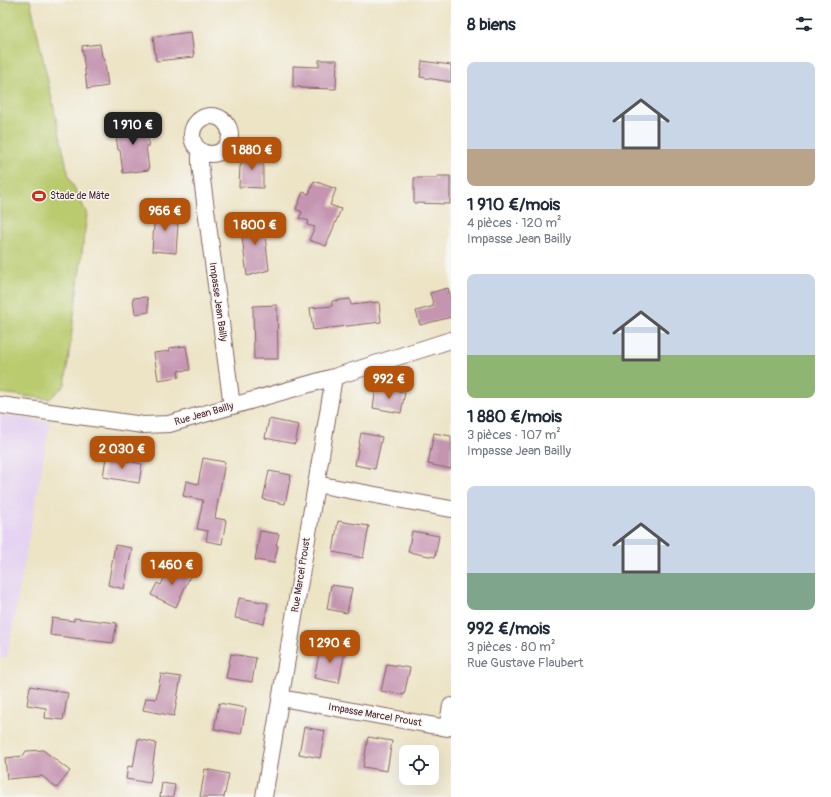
<!DOCTYPE html>
<html lang="fr">
<head>
<meta charset="utf-8">
<style>
  body { margin:0; font-family:Pangolin,sans-serif; background:#f6f6f7; color:#1f2937; height:100vh; display:flex; flex-direction:column; font-size:15px; white-space:nowrap }
  * { box-sizing:border-box; margin:0 }
  p { font-size:13px; color:#747a83 }
  .icon { flex:none; width:22px; height:22px; fill:none; stroke:currentColor; stroke-width:2; stroke-linecap:round; stroke-linejoin:round }
  .map { position:relative; flex:1; overflow:hidden }
  .side { display:flex; flex-direction:column; background:#fff; width:380px }
  .side>* { flex:none }
  .fabs { position:absolute; left:399px; top:745px; display:grid; gap:8px }
  .fabs a { display:grid; place-items:center; width:40px; height:40px; border-radius:8px; background:#fff; box-shadow:0 4px 16px #0002; font-size:20px }
  .price { position:absolute; translate:-50% -34px; padding:0 9px; border-radius:8px; background:#b45309; color:#fff; font-size:13px; line-height:26px; filter:drop-shadow(0 1px 2px #0008) }
  .price::after { content:''; position:absolute; left:50%; top:24px; width:12px; height:9px; margin-left:-6px; background:inherit; clip-path:polygon(0 0,100% 0,50% 100%) }
  .price.selected { background:#222; color:#fff }
  ul { padding:0; list-style:none }
  li { display:grid; align-content:center; gap:8px; height:212px; padding:0 16px }
  li span { display:grid; place-items:center; height:124px; border-radius:8px; color:#555 }
  li>.icon { margin-inline-start:auto }
  span .icon { width:72px; height:72px; fill:#fffc; stroke-width:1 }
  li b { font-size:17px }
  h2 { display:flex; justify-content:space-between; align-items:center; height:48px; padding:0 16px; font-size:17px }
  main { display:flex; flex:1; min-height:0 }
  .map>svg:first-child { display:block }
  .built { fill:#e5d3f1 }
  .green { fill:#b9cb6e; stroke:#82754c }
  .building { fill:#c594b1 }
  .lines { fill:none; stroke-linecap:round; stroke-linejoin:round }
  .street-casing { stroke:#836461; stroke-width:18 }
  .street { stroke:#fff; stroke-width:16 }
  .labels { text-anchor:middle; dominant-baseline:central; stroke-width:3; stroke-linejoin:round; paint-order:stroke }
  .poi-label { font-size:10px; fill:#4a1f2b; stroke:#f6f6f2; text-anchor:start }
  .street-label { font-size:10px; fill:#4a1f2b; stroke:#f6f6f2 }
</style>
</head>
<body>
<main>
<div class="map">
<svg width="451" height="797" viewBox="0 0 451 797">
  <rect width="100%" height="100%" fill="#f6f6f2"/>
  <filter id="ink" filterUnits="userSpaceOnUse"><feTurbulence type="fractalNoise" baseFrequency=".025" numOctaves="2"/><feDisplacementMap in="SourceGraphic" scale="8" xChannelSelector="R" yChannelSelector="G"/><feConvolveMatrix kernelMatrix="1 2 1 2 8 2 1 2 1" color-interpolation-filters="sRGB"/></filter>
  <filter id="wash" filterUnits="userSpaceOnUse"><feTurbulence type="fractalNoise" baseFrequency=".012" numOctaves="4" result="noise"/><feDisplacementMap in="SourceGraphic" scale="16" xChannelSelector="R" yChannelSelector="G"/><feGaussianBlur stdDeviation="0.9" result="paint"/><feColorMatrix in="noise" values="0 0 0 0 0 0 0 0 0 0 0 0 0 0 0 0 0 1.4 0 .05"/><feComposite in="paint" operator="in"/></filter>
  <g filter="url(#wash)">
    <rect width="100%" height="100%" fill="#ede4c6"/>
    <path class="built" d="M0 414 50 422 7 658 0 657Z"/>
    <path class="green" d="M0 0H30L69 177 87 214 65 385 49 399 0 393Z"/>
    <g id="blocks">
      <path class="building" d="M191 32 194 57 156 61 153 37Z
        M100 44 102 57H104L108 86 87 89 82 46Z
        M319 60H337L336 89 301 88V87H293V66L319 67Z
        M422 61 451 65V82L420 77Z
        M145 120 149 146H146L149 170 123 173 120 150H118L115 128H119L118 124Z
        M242 153H263V188L239 187 240 166H241Z
        M437 176H450V204L414 203V178H437Z
        M314 181 336 189 330 205 341 209 326 246 309 240 315 227 307 225 309 221 299 218 302 212 296 209 303 192 309 194Z
        M155 211 177 213 176 224H178L176 253 152 251Z
        M263 218 269 270 247 276 240 221Z
        M448 288 451 299V317L420 325 416 311 434 306 430 293Z
        M147 297 149 312 135 314 133 298Z
        M350 299 351 305 379 302 381 322 313 330 310 308 332 306V301Z
        M277 305 278 359H254L253 306Z
        M186 346 190 370 178 371 179 377 158 380 154 353 170 351 169 348Z
        M376 387 405 392 401 413 373 408Z
        M269 419 299 425 295 444 265 438Z
        M361 433 382 437 375 469 355 465Z
        M434 433 451 436V469L428 464Z
        M106 457 142 464 139 483 103 477Z
        M203 458 225 462 215 518 226 520 222 544 206 541 208 531 197 529 203 500 183 496 186 481 198 484Z
        M269 471 291 475 285 504 263 499Z
        M338 521 369 526 363 558 333 552Z
        M260 531 279 534 276 545 278 546 274 563 255 560Z
        M412 531 439 536 435 557 408 552Z
        M115 545 132 548 124 589 108 585Z
        M170 564 191 574 176 607 151 595 157 583 161 585Z
        M331 585 352 588 347 613 327 609Z
        M239 598 268 603 264 624 235 618Z
        M52 618 74 621V618L117 623 113 643 50 635Z
        M321 645 345 650 339 683 314 678Z
        M231 654 256 658 252 682 226 678Z
        M387 664 410 668 404 695 381 691Z
        M161 674 181 677 174 716 143 710 146 698 156 699Z
        M30 686 68 693 63 720 45 718 46 708 27 705Z
        M219 703 246 708 241 734 214 729Z
        M304 727 325 731 320 758 299 754Z
        M368 737 392 741 387 771 363 767Z
        M138 739 156 743 150 783 126 779 128 766 133 767Z
        M43 750 70 771 57 788 42 776 7 779 5 758 23 756 26 751Z
        M205 769 229 774 224 797H200Z
        M162 783 175 785 173 797H160Z"/>
    </g>
  </g>
  <g filter="url(#ink)">
    <use href="#blocks" fill-opacity="0" stroke="#836461" stroke-width="1"/>
    <g class="lines">
      <defs>
        <path id="street" d="M192 135a19 19 0 1 1 38 0a19 19 0 1 1-38 0Z
          M200 150V164L232 406
          M0 405 143 425 169 424 334 377 451 340
          M316 484 451 509
          M281 698 447 728 451 706
          M264 797 334 377"/>
      </defs>
      <use href="#street" class="street-casing"/>
      <use href="#street" class="street"/>
    </g>
  </g>
  <defs>
    <symbol id="stadium-bare" viewBox="-9 -9 18 18"><path d="M0-5a6.5 5 0 1 0 0 10a6.5 5 0 1 0 0-10ZM-3.5-1.8h7v3.6h-7Z" fill="#c8321e" stroke="#f6f6f2" stroke-width="2.5" paint-order="stroke"/></symbol>
  </defs>
  <g fill-rule="evenodd">
    <use href="#stadium-bare" x="29" y="186" width="20" height="20"/>
  </g>
  <g class="labels">
    <g class="poi-label">
      <text x="50" y="196">Stade de Mâte</text>
    </g>
    <g class="street-label">
      <text transform="translate(218 302) rotate(82)">Impasse Jean Bailly</text>
      <text transform="translate(204 414) rotate(-16)">Rue Jean Bailly</text>
      <text transform="translate(301 575) rotate(-81)">Rue Marcel Proust</text>
      <text transform="translate(375 715) rotate(10)">Impasse Marcel Proust</text>
    </g>
  </g>
</svg>
<div class="fabs">
<a><svg class="icon" aria-label="locate" viewBox="0 0 24 24"><circle cx="12" cy="12" r="6"/><path d="M12 2v4M12 18v4M2 12h4M18 12h4"/></svg></a>
</div>
<b class="price selected" style="left:133px;top:146px">1 910 €</b>
<b class="price" style="left:252px;top:171px">1 880 €</b>
<b class="price" style="left:165px;top:232px">966 €</b>
<b class="price" style="left:255px;top:246px">1 800 €</b>
<b class="price" style="left:389px;top:400px">992 €</b>
<b class="price" style="left:122px;top:470px">2 030 €</b>
<b class="price" style="left:172px;top:586px">1 460 €</b>
<b class="price" style="left:330px;top:664px">1 290 €</b>
</div>
<section class="side">
<h2>8 biens<svg class="icon" aria-label="filters" viewBox="0 0 24 24"><path d="M4 7h16M4 17h16"/><circle cx="9" cy="7" r="2"/><circle cx="15" cy="17" r="2"/></svg></h2>
<ul>
<li><span style="background:linear-gradient(#c9d6e8 70%,#b9a48a 0)"><svg class="icon" aria-label="home" viewBox="0 0 24 24"><path d="M3 11l9-7 9 7M6 9v11h12V9"/></svg></span><div><b>1 910 €/mois</b><p>4 pièces · 120 m²</p><p>Impasse Jean Bailly</p></div></li>
<li><span style="background:linear-gradient(#c9d6e8 65%,#8fb573 0)"><svg class="icon" aria-label="home" viewBox="0 0 24 24"><path d="M3 11l9-7 9 7M6 9v11h12V9"/></svg></span><div><b>1 880 €/mois</b><p>3 pièces · 107 m²</p><p>Impasse Jean Bailly</p></div></li>
<li><span style="background:linear-gradient(#c9d6e8 70%,#7fa58c 0)"><svg class="icon" aria-label="home" viewBox="0 0 24 24"><path d="M3 11l9-7 9 7M6 9v11h12V9"/></svg></span><div><b>992 €/mois</b><p>3 pièces · 80 m²</p><p>Rue Gustave Flaubert</p></div></li>
</ul>
</section>
</main>
</body>
</html>
